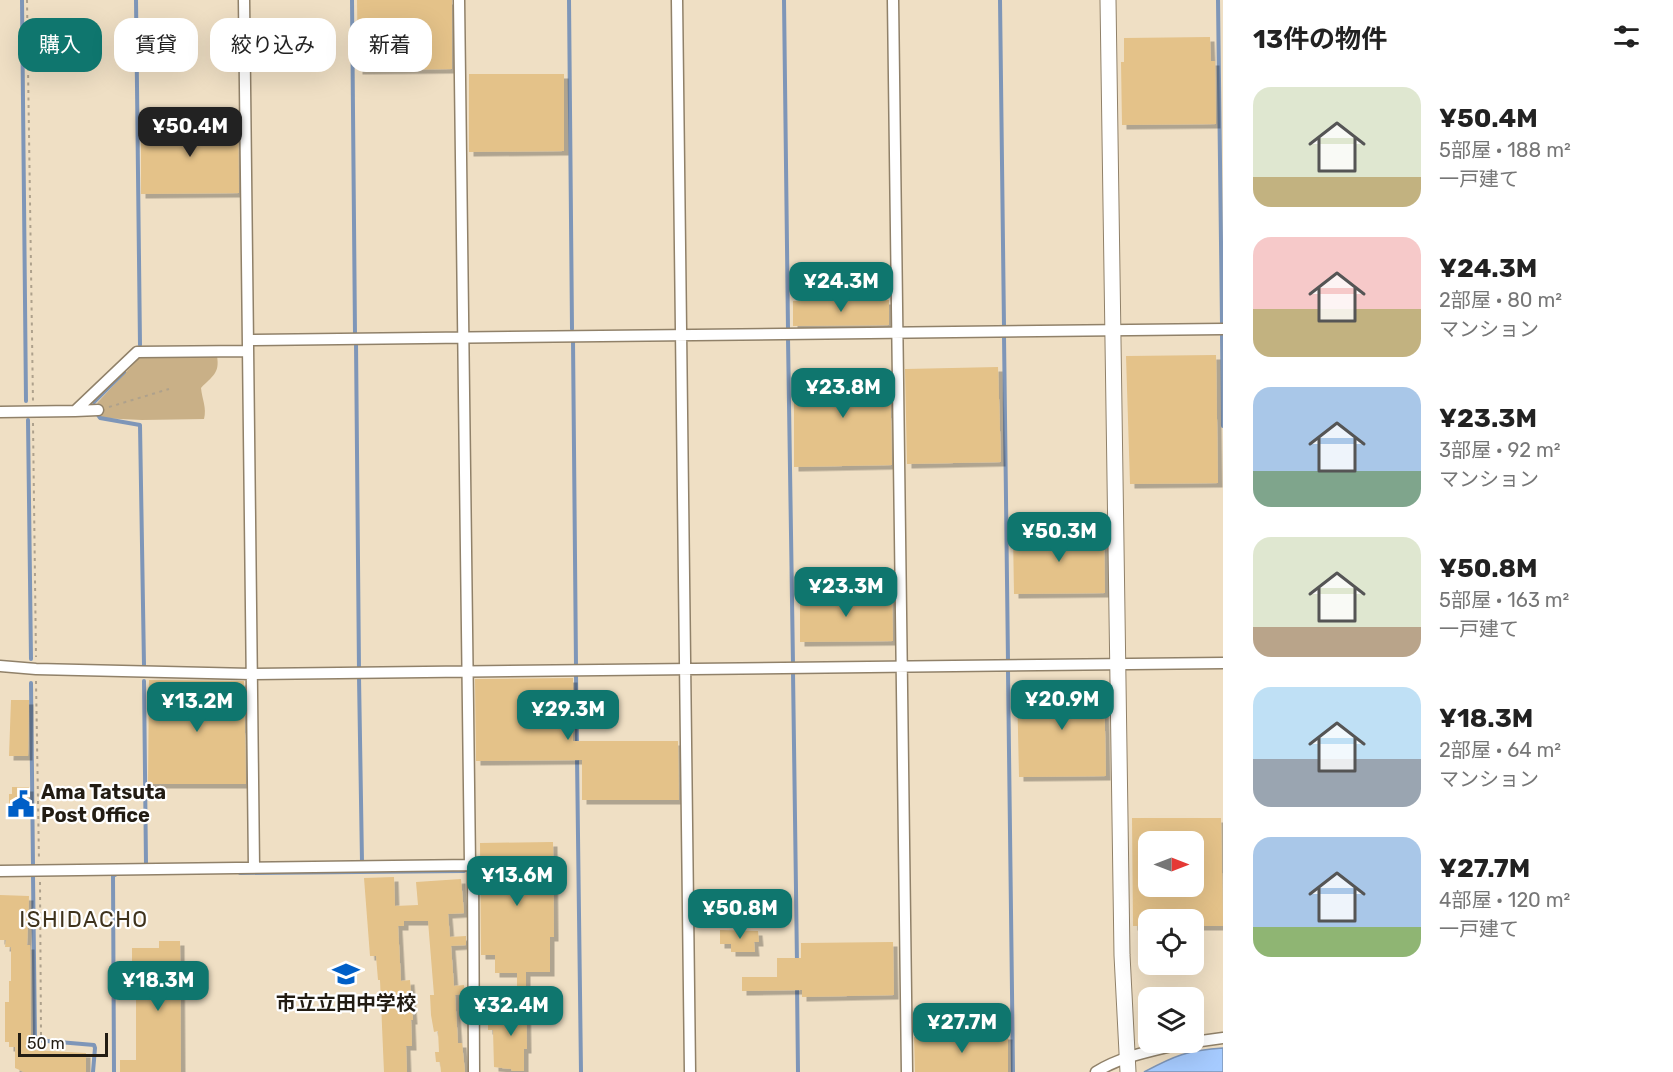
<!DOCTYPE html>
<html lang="ja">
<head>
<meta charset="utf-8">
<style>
  body { margin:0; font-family:Rubik,"Noto Sans JP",sans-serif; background:#f6f6f6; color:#222; height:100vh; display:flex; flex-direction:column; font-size:22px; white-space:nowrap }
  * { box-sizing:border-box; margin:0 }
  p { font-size:20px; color:#767676 }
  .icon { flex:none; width:33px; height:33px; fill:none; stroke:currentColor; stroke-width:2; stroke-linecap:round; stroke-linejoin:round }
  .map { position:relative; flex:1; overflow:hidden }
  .details { display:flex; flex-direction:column; background:#fff; width:450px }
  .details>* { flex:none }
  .banner { position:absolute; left:18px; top:18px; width:570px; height:54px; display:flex; gap:12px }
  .needle { width:39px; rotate:90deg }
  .fabs { position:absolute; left:1138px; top:831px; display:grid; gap:12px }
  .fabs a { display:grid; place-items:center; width:66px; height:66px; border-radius:12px; background:#fff; box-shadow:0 6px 24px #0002; font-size:30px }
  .scale { position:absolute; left:18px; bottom:15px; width:90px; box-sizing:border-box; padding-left:6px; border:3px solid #221c13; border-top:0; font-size:16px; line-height:21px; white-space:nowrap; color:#221c13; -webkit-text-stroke:4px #fff; paint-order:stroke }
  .price { position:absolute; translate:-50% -51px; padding:0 14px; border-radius:12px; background:#0f766e; color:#fff; font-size:20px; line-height:39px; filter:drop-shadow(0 2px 3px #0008) }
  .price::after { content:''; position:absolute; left:50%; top:36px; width:18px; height:14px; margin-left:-9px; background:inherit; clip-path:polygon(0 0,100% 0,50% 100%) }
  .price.selected { background:#222; color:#fff }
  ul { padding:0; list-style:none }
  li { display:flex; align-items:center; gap:18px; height:150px; padding:0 30px }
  li span { display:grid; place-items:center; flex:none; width:168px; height:120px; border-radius:18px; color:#555 }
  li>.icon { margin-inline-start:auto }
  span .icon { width:72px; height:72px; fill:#fffc; stroke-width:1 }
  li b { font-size:26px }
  h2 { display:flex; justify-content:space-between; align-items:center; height:72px; padding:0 30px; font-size:26px }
  .pill { padding:0 21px; border-radius:18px; background:#fff; box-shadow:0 6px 24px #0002; font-size:21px; line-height:54px }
  .pill.selected { background:#0f766e; color:#fff }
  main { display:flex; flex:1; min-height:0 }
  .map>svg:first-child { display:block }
  .green { fill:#c9b087 }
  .water { fill:#a6cbff; stroke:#7e96b8; stroke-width:1.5 }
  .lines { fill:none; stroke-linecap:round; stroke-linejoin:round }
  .stream { stroke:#7e96b8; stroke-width:4 }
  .building { fill:#e4c289; fill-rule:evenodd; filter:url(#shadow) }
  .street-casing { stroke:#908169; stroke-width:13 }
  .secondary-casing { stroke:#908169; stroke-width:17 }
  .path { stroke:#aea18c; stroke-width:2; stroke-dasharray:3 4.5; stroke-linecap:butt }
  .street { stroke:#fff; stroke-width:10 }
  .secondary { stroke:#fff; stroke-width:15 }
  .labels { text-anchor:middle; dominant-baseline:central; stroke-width:4.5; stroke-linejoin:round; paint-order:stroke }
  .poi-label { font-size:20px; font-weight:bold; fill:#221c13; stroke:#fff; text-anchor:start }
  .quarter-label { font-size:22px; letter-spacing:1.5px; fill:#3f331d; stroke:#fff }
</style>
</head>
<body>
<main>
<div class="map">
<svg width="1223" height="1072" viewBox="0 0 1223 1072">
  <defs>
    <filter id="shadow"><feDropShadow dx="4.5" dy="4.5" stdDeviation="0" flood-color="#0004"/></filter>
  </defs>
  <rect width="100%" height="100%" fill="#efdfc4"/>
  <path class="green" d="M141 356H217C220 374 212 376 201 388 202 399 207 408 204 419L142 420 100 418 104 408 97 403Z"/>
  <path class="water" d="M1223 1048V1072H1144C1174 1056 1188 1050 1223 1048Z"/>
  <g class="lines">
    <path class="stream" d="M22 0 26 401
      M136 0 140 345
      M352 0 355 334
      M569 0 572 329
      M784 0 788 329
      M1000 0 1004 326
      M1218 0 1222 323
      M1222 334 1223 426
      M1004 336 1008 661
      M788 338 793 664
      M573 340 576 666
      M356 342 359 669
      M94 402 124 372
      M98 415 100 418 140 425 144 665
      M28 420 31 659
      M1008 671 1013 1072
      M793 672 797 963
      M576 675 577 744
      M359 677 362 862
      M144 681 146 864
      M31 683 33 865
      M577 757 581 1072
      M240 873 464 871
      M33 875 35 1040 94 1045 95 1048 93 1072
      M797 985 798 1072
      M114 1072 113 875H115"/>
  </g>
  <path class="building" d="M357 0H452V69L358 70Z
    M1210 37 1211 61H1215L1216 124 1122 125 1121 62H1124V38Z
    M469 74H564V151L469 152Z
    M238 121 239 193 141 194V122Z
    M889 300V325L793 326V301Z
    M1216 355 1218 483 1130 484 1126 356Z
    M998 367 1001 462 907 464 905 369Z
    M890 370 892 465 794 467V372Z
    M1104 532 1105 593 1014 594 1013 534Z
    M892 594 893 641 800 642V595Z
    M573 678V741H678L679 800H582V760L476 761 475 679Z
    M149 680 244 681 246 784H148Z
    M1104 685 1106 776 1019 777 1017 687Z
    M11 700H29L28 756H9Z
    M12 787H29V813H9V794H12Z
    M1132 818H1221L1223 926H1194V920H1149V926H1133ZM1149 842H1194V886H1149Z
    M553 842 554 937H550V972H526V994H517V973H495V955H481L480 843Z
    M394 877 395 906 418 905 416 882 461 879 464 913 448 914 450 937 466 936V945L451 946 454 986 464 985 465 994 455 995 458 1043H462L465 1072H441L440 1062H436L435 1052H439L438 1031 434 1032 431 1015 430 995H434L428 921H404V926H398L401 981 410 980 413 1020H411L412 1046H406L407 1072H384L380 980H378L376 956H370L364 878Z
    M0 895 29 896 27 945H30L31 1050 86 1053V1072H24L15 1068V1047H9V1042H5V1002H9V981H11V947H5L6 940H0Z
    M720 930 758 931 759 942H754L755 952H731V944H720Z
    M159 941H180L181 1072H120V1060H136V994H157V970H132V948H159Z
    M893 942 894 995 802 997V990L742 991V977H777V958H801V943Z
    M512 997H526L527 1049H524V1071H512L511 1069 494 1067 493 1030H488V1018H512Z
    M1008 1035V1072H915L914 1037Z"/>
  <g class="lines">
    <defs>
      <path id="street" d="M244 0 254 867
        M459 0 470 865
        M677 0 690 1072
        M893 0 907 1072
        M248 340 1223 329
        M75 411 98 410
        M0 412 75 411 137 352 248 351
        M0 666 36 669 251 674 1223 663
        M0 871 473 865 474 1072
        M1194 1042 1223 1038
        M1096 1072C1123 1055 1157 1050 1188 1042"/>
      <path id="secondary" d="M1108 0 1122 955 1128 1072"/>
    </defs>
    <use href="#street" class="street-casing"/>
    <use href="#secondary" class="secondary-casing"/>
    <path class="path" d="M27 0 33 402
      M109 407 169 389
      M33 423 36 657
      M36 681 39 861
      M40 882 41 1036"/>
    <use href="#street" class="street"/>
    <use href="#secondary" class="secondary"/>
  </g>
  <defs>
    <symbol id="civic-bare" viewBox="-9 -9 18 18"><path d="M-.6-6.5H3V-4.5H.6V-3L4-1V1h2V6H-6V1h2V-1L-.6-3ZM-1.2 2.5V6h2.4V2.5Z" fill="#005fc7" stroke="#fff" stroke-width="2.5" paint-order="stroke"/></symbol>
    <symbol id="school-bare" viewBox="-9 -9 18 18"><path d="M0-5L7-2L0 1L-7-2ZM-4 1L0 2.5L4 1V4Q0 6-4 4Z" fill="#005fc7" stroke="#fff" stroke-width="2.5" paint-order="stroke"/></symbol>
  </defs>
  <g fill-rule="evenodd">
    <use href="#civic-bare" x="2" y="785" width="38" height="38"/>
    <use href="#school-bare" x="327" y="955" width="38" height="38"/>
  </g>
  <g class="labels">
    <g class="poi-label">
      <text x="41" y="792">Ama Tatsuta<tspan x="41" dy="23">Post Office</tspan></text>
      <text x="346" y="1003" text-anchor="middle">市立立田中学校</text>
    </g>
    <g class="quarter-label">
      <text x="84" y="919">ISHIDACHO</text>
    </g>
  </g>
</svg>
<div class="fabs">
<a><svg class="needle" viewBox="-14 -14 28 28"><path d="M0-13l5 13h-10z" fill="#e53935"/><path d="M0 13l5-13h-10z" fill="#767676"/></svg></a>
<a><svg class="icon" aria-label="locate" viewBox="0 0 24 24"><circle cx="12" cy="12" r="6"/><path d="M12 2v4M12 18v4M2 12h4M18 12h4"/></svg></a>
<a><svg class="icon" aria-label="layers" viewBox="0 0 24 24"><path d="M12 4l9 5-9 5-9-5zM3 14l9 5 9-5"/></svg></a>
</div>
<div class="scale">50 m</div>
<b class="price selected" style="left:190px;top:158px">¥50.4M</b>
<b class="price" style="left:841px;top:313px">¥24.3M</b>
<b class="price" style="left:843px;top:419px">¥23.8M</b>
<b class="price" style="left:1059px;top:563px">¥50.3M</b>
<b class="price" style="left:846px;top:618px">¥23.3M</b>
<b class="price" style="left:1062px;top:731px">¥20.9M</b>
<b class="price" style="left:197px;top:733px">¥13.2M</b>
<b class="price" style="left:568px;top:741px">¥29.3M</b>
<b class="price" style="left:517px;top:907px">¥13.6M</b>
<b class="price" style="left:740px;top:940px">¥50.8M</b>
<b class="price" style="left:158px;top:1012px">¥18.3M</b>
<b class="price" style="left:511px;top:1037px">¥32.4M</b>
<b class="price" style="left:962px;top:1054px">¥27.7M</b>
<div class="banner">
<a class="pill selected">購入</a>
<a class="pill">賃貸</a>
<a class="pill">絞り込み</a>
<a class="pill">新着</a>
</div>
</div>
<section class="details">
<h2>13件の物件<svg class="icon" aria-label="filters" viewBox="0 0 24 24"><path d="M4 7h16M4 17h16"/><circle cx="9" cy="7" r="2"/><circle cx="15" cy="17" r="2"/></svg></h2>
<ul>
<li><span style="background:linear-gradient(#dfe7d0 75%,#c2b280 0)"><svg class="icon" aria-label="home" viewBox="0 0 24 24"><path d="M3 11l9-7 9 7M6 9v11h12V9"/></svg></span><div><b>¥50.4M</b><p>5部屋 · 188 m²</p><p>一戸建て</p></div></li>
<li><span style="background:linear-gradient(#f6c9c9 60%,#c2b280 0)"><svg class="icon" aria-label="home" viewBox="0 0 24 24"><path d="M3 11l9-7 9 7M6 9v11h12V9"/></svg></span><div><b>¥24.3M</b><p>2部屋 · 80 m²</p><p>マンション</p></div></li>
<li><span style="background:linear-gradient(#a9c7e8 70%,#7fa58c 0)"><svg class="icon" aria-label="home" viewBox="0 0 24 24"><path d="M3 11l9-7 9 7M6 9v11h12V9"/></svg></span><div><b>¥23.3M</b><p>3部屋 · 92 m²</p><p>マンション</p></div></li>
<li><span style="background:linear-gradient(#dfe7d0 75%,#b9a48a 0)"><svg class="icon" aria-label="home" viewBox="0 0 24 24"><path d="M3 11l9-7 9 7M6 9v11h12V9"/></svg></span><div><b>¥50.8M</b><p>5部屋 · 163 m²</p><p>一戸建て</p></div></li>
<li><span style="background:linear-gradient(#bfe0f5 60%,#9aa5b1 0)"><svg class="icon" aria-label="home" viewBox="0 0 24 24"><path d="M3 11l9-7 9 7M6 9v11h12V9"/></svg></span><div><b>¥18.3M</b><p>2部屋 · 64 m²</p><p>マンション</p></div></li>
<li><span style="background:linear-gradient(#a9c7e8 75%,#8fb573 0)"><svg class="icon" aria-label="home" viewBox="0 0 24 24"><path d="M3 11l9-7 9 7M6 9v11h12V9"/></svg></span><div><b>¥27.7M</b><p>4部屋 · 120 m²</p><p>一戸建て</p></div></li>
</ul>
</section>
</main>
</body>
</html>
